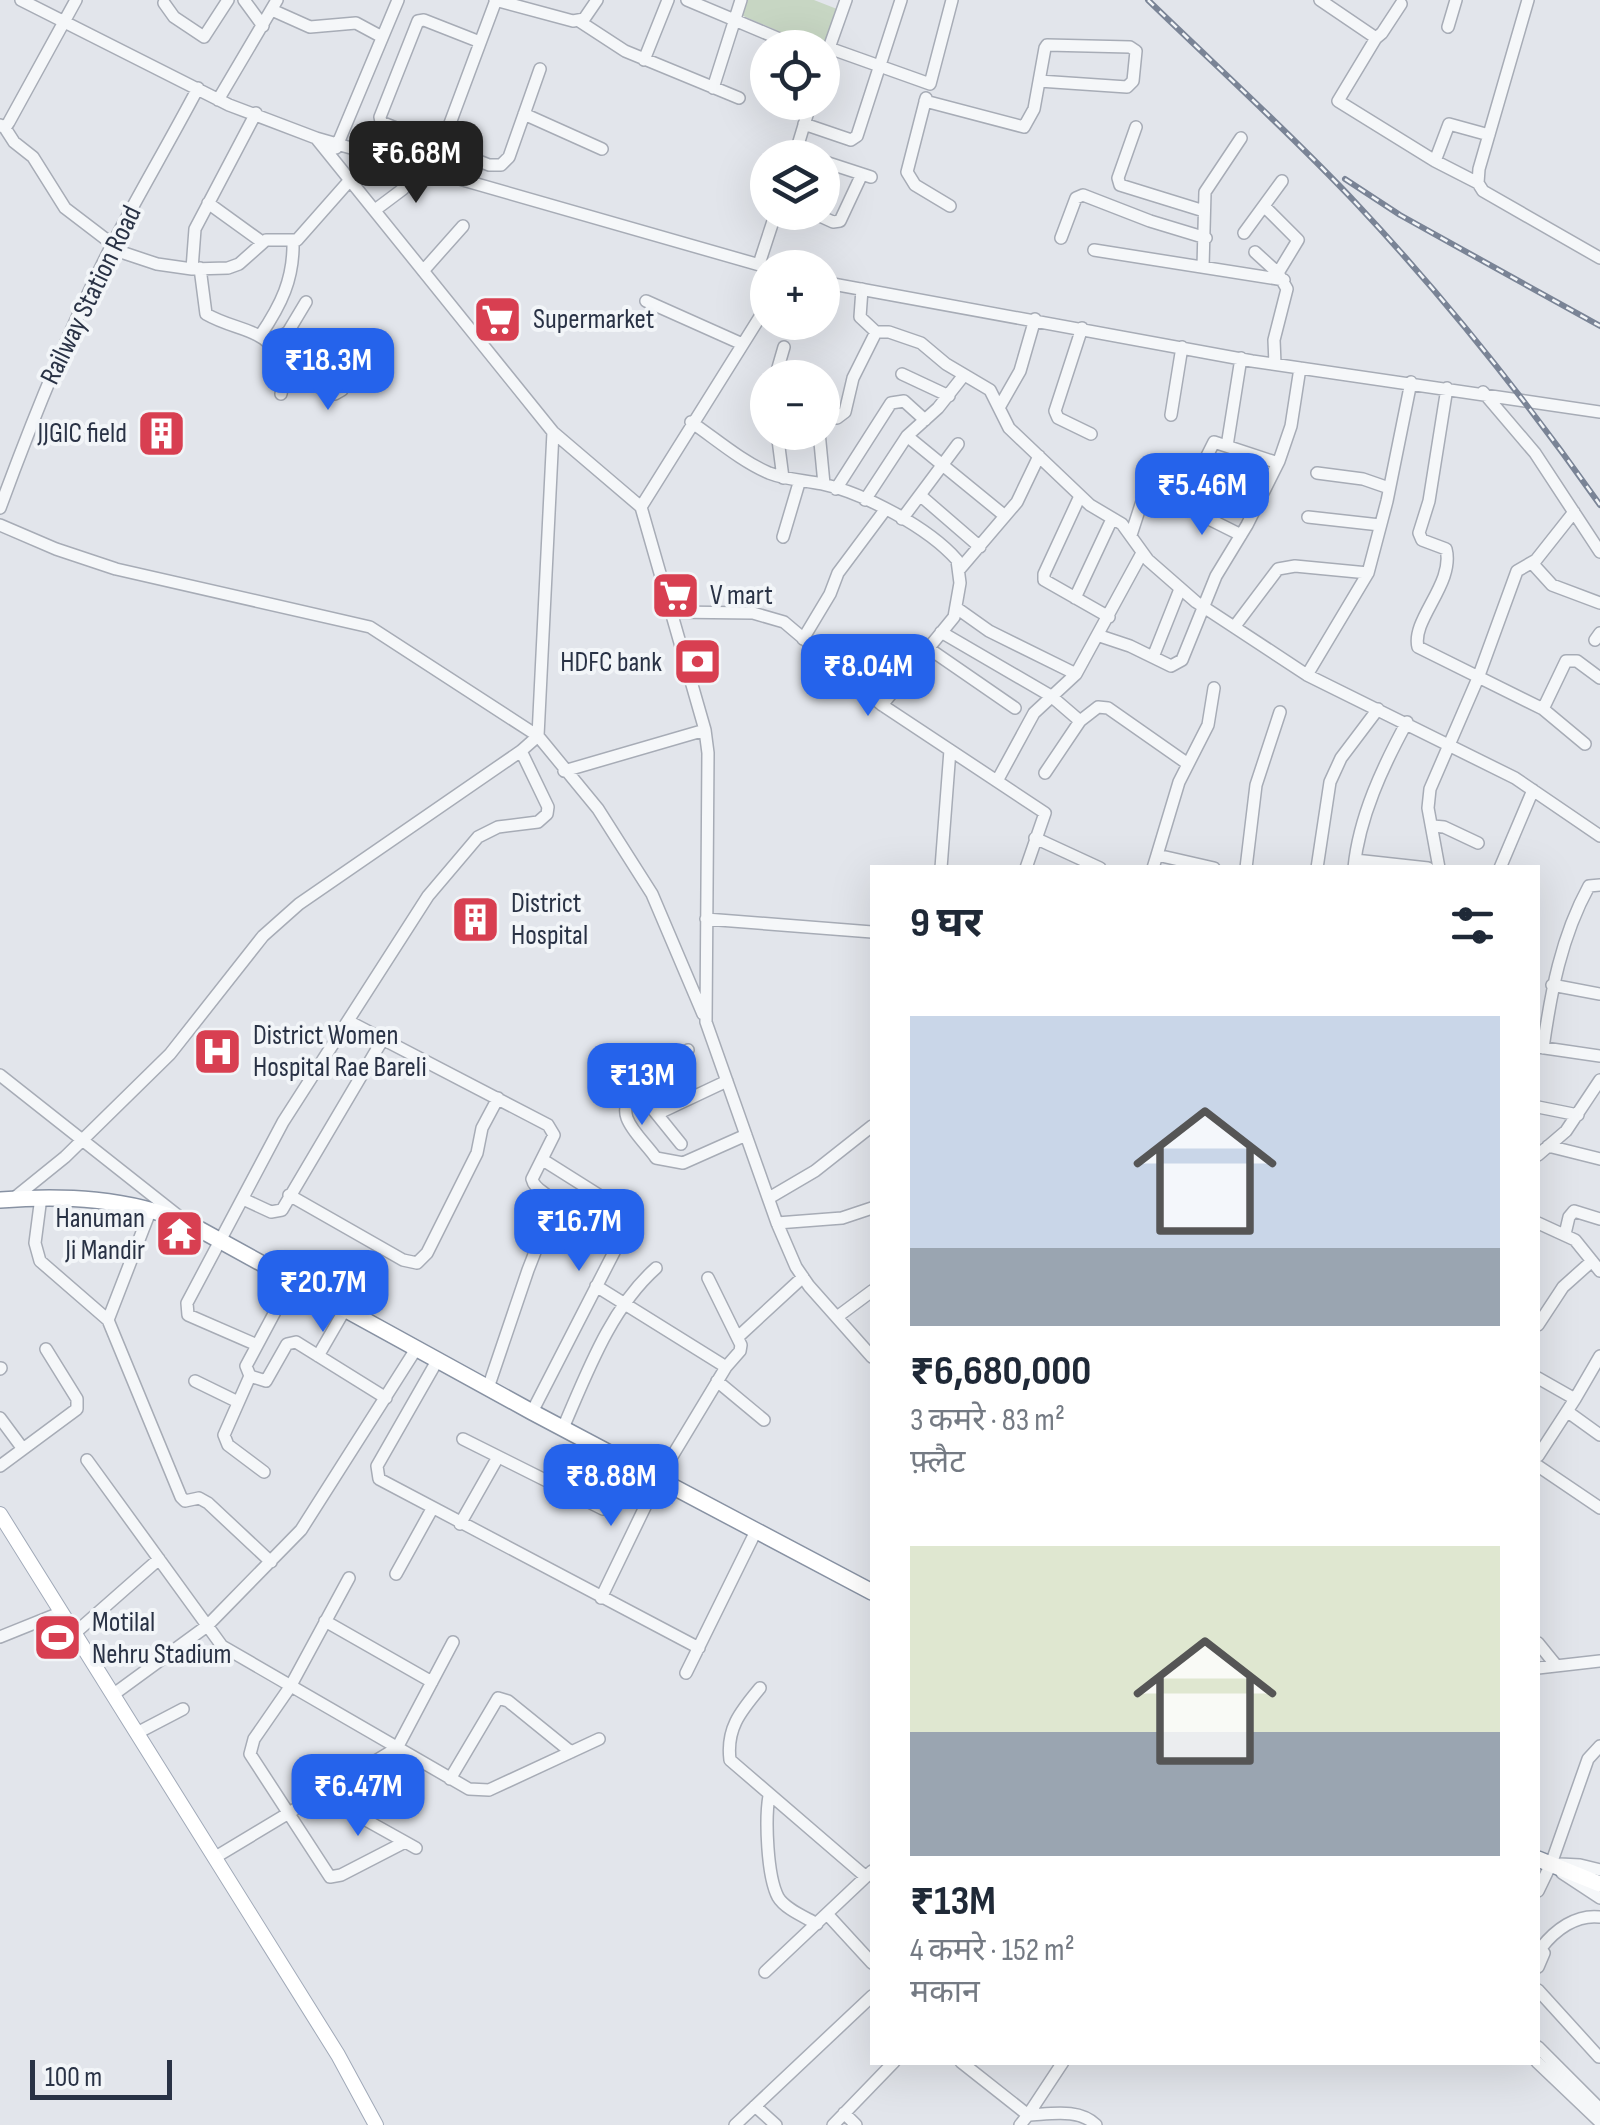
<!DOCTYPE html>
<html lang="hi">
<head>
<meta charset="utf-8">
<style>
  body { margin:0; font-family:"Sofia Sans Condensed","Noto Sans Devanagari",sans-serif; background:#f6f6f7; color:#1f2937; height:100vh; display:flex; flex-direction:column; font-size:38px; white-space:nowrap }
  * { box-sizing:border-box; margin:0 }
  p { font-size:32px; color:#747a83 }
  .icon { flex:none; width:55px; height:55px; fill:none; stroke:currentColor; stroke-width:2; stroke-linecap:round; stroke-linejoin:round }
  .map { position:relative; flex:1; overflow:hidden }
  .details { position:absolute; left:870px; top:865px; width:670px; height:1200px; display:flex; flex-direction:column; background:#fff; border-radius:0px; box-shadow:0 10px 40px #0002 }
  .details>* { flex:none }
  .buttons { position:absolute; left:750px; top:30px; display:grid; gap:20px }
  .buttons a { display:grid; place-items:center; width:90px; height:90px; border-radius:50%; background:#fff; box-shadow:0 10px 40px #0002; font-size:50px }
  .scale { position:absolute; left:30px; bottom:25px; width:142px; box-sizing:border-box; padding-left:10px; border:5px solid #293245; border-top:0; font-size:28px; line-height:35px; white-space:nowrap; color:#293245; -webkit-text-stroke:8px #f2f5f8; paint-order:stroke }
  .price { position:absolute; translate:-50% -85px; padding:0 22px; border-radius:20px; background:#2563eb; color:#fff; font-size:32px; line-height:65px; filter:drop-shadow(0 2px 5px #0008) }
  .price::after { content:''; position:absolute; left:50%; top:60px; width:30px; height:22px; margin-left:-15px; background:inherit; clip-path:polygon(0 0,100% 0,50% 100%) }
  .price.selected { background:#222; color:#fff }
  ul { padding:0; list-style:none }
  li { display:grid; align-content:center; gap:20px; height:530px; padding:0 40px }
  li span { display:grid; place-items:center; height:310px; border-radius:0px; color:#555 }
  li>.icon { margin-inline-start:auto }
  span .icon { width:180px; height:180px; fill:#fffc; stroke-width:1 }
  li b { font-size:42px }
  h2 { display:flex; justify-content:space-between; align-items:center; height:120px; padding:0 40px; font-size:42px }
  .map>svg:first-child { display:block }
  .green { fill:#c7d6c3 }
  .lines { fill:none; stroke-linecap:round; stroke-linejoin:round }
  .minor-casing { stroke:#a7acb6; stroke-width:14 }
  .major-casing { stroke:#a0a9b8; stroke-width:16 }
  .highway-casing { stroke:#8892a3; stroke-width:18 }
  .minor { stroke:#f5f7f9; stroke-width:11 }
  .major { stroke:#fff; stroke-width:14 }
  .highway { stroke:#fff; stroke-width:15 }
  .rail-casing { stroke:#7a8496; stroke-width:6 }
  .rail { stroke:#f2f5f8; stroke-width:2.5; stroke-dasharray:8; stroke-linecap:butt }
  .labels { text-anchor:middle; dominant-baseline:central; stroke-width:8; stroke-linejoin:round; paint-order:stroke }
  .street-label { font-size:28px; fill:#293245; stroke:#f2f5f8 }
  .poi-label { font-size:28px; fill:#293245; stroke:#f2f5f8; text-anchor:start }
</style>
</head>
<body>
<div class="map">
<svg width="1600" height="2125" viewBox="0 0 1600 2125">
  <rect width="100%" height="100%" fill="#e2e5eb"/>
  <path class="green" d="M748 0H814L837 9 823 51 822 48 815 47 741 15Z"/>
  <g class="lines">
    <defs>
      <path id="minor" d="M21 0 229 105 316 138 553 432 641 507 705 730 708 753 706 1022 777 1223 796 1267 809 1286 872 1357
        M244 0 263 26
        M495 0 573 21 584 19 597 0
        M687 0 801 48
        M1320 0 1376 38 1382 33 1401 4
        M1528 0 1479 169 1478 183 1483 191 1600 258
        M164 3 174 17 204 37 228 0
        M272 10 310 27 356 23 382 37
        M579 21 625 51 739 98
        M1448 27 1456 0
        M1376 38 1338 101 1435 161 1478 183
        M480 42 424 20 418 21 380 117 381 122 489 165H501L509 157 540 69
        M829 48 846 0
        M644 60 668 0
        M822 68 829 48 930 84 952 0
        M713 88 741 0
        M926 98 907 172 915 185 950 206
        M218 100 277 0
        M925 101 1024 127 1034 109 1045 48 1047 45 1130 47 1136 51 1133 81 1127 87 1039 81
        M524 114 602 149
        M804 124 851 140 857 136 901 0
        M0 125 5 128 9 122 76 0
        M1136 127 1118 178 1120 185 1204 211
        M5 128 14 142 33 157 65 208 124 253 157 264 192 269 228 268 239 264 266 240H297L350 180
        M316 138 770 268
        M336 148 398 0
        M796 152 813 158
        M794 158 811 102
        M822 161 871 177
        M1435 161 1449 124 1489 135
        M433 169 496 0
        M208 203 262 242
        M1265 207 1298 240 1278 273
        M375 210 403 189 418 165
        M811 212 833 222 840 221 862 174
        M1244 233 1282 181
        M1061 238 1076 198 1083 195 1150 221 1206 238
        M1094 250 1284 280
        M1255 252 1278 273 1287 289 1274 340 1275 364
        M759 264 776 212
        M1203 267 1205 192 1241 138
        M200 268 206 314C241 334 266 324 286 369L281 394
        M192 269 195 229 256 113
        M423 271 463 226
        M822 282 1252 361 1600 412
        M862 289 860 317 876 332
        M646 301 740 343
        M1082 328 1055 411 1058 418 1091 434
        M260 336C281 305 294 279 293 241
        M271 343 288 332 306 302
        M286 372 335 394 342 390 348 377
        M902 374 949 396
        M775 378 784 347
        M1411 382 1387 501 1368 573 1307 675 1515 778 1600 836
        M1447 388 1429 501 1419 533 1422 540 1446 549C1455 583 1411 620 1418 647L1543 709 1585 744
        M1483 392 1535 453 1600 552
        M1000 406 1020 371 1035 319
        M822 414 837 418 845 412 853 378 876 332H889L921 343 946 364 990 390 1009 428 1090 505 1122 524 1148 560 1196 602 1307 675
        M1171 415 1182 347
        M691 422C716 439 741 461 769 473 787 480 804 480 822 484 864 493 929 528 957 560L960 583 954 617 882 705
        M777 432 783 478
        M819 432 824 484
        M907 436 1005 516
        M1227 446 1241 358
        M1317 473 1363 479 1389 488
        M836 489 891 403 904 401 925 420
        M921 496 980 547
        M1080 496 1044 574V580L1109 617
        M865 500 907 436 938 408 964 375
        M1181 505 1241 535
        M641 507 768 304
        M0 508C33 418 68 330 112 245 140 192 170 141 198 88
        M1308 517 1380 525
        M902 519 958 444
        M0 525 56 549 116 569 370 627 538 736 598 809 652 894 703 1014
        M1131 535 1146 489 1153 488 1183 504 1214 442 1278 463
        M783 537 799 483
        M1532 563 1552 585 1600 603
        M959 570 1017 502 1039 456
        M1075 598 1112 519
        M958 609 989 631 1076 674
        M672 612 753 613 784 622 882 705 1045 813 1026 868
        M1235 626 1278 569 1295 566 1368 573
        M941 632 1051 696 1080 721
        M1100 636 1130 646 1171 666 1182 660 1216 576 1247 525 1279 461 1291 426 1300 368
        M803 639 830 594 838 573 885 510
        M1595 640 1600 633
        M928 648 1015 708
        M1153 657 1180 589
        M1543 709 1566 661H1577L1600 678
        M564 771 705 730
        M1045 773 1080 721 1098 707 1108 708 1188 764
        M997 781 1034 713 1076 674 1142 553
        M1433 826 1444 827 1478 843
        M1035 838 1100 868
        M1157 855 1179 782 1208 725 1214 688
        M1355 860 1428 868
        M941 868 950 750
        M1153 868 1157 855 1214 868
        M1246 868 1256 785 1280 712
        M1317 868 1330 782 1341 758 1378 709
        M1354 868C1359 817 1383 766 1407 722
        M1439 868 1428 808 1430 789 1478 678 1517 571 1536 560 1574 512
        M1500 868 1533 790
        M706 919 872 932
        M1552 985 1600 994
        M348 1021 548 1125 554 1135 532 1179C535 1192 551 1192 553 1206L528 1270 488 1388
        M1538 1047 1600 1056
        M1543 1048C1551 992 1561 937 1589 886L1600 885
        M688 1050C669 1063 617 1090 627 1118 632 1132 648 1146 656 1158L683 1163 746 1135
        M0 1075 181 1218
        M635 1087 681 1144
        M1538 1107 1578 1115
        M657 1114 727 1081
        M1548 1146 1600 1159
        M1538 1155 1566 1131 1600 1080
        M289 1195 403 1260 417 1263 427 1253 477 1153 482 1128 498 1098
        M41 1197 35 1243 40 1261 108 1320 181 1497 185 1501 199 1498 208 1503 271 1562
        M769 1198 815 1171 872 1126
        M13 1199 65 1157 170 1054 263 936 299 904 521 751 538 736 553 432
        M243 1199 271 1212 282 1210 383 1039
        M777 1223 842 1218 872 1208
        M1538 1223 1575 1240 1600 1271
        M1565 1234 1569 1217 1574 1211 1600 1219
        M708 1278 741 1345 740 1351 726 1367
        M596 1286 726 1367 659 1478 601 1598
        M837 1317 872 1291
        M108 1320 151 1209
        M1538 1325 1563 1287 1592 1261
        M738 1337 803 1277
        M257 1345 188 1315 187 1303 283 1122 428 896 478 837 498 827 538 822 547 814 548 807 521 751
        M318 1356 344 1311
        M437 1361 377 1466 379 1479 699 1648
        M0 1369 1 1368
        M250 1376 266 1381 287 1344 296 1342 386 1398
        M1538 1378 1575 1399 1538 1456
        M195 1381 238 1402
        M717 1381 764 1420
        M1575 1399 1600 1356
        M532 1412 629 1223 624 1211 543 1160
        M1568 1412 1600 1435
        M0 1418 23 1449
        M563 1428C587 1373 610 1309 656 1268
        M463 1439 603 1509
        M87 1460 222 1646 469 1789 489 1790 599 1739
        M0 1466 77 1409V1399L46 1349
        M1538 1466 1600 1508
        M264 1472 228 1445 224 1435 250 1376 246 1366 292 1280
        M460 1524 498 1457
        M396 1574 432 1509
        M349 1578 290 1687 254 1739 250 1754 330 1877 341 1875 405 1842
        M325 1621 432 1682
        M75 1633 159 1559
        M0 1637 62 1612
        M1538 1643 1555 1664
        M1538 1668 1600 1661
        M686 1673 756 1531
        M760 1688C741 1711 726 1728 730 1760L866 1877
        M114 1694 207 1626 301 1530 416 1349
        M137 1733 183 1709
        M450 1779 498 1698 508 1701 571 1752
        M321 1795 416 1848
        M769 1796C765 1819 767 1876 778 1897 785 1909 805 1917 817 1924
        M214 1858 397 1748 453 1642
        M1560 1864 1580 1865 1600 1870
        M1562 1873 1600 1898
        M1538 1891 1551 1864 1588 1759 1600 1746
        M827 1914 872 1963
        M1538 1946 1544 1953 1538 1967
        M1541 1948C1555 1930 1576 1914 1600 1917
        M765 1972 872 1871
        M1538 1990 1599 2057
        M1538 2047 1600 2109
        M961 2062 1028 2115 1020 2125
        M1537 2062 1600 2122
        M755 2106 776 2125
        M844 2113 856 2125
        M1028 2115C1051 2114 1079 2108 1096 2125
        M1028 2115 1063 2062
        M735 2125 872 1996
        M833 2125 894 2062"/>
      <path id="major" d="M0 1514 338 2055 376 2125"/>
      <path id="highway" d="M0 1200C65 1195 128 1198 188 1223L532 1412 872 1592
        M1538 1859 1600 1884"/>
    </defs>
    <use href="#minor" class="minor-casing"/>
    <use href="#major" class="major-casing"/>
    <use href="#highway" class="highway-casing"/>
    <use href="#minor" class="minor"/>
    <use href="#major" class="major"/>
    <use href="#highway" class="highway"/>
    <defs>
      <path id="rail" d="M1148 0C1217 67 1289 132 1355 202 1446 299 1524 397 1600 505
        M1345 179 1400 215 1600 326"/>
    </defs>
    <use href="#rail" class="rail-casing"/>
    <use href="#rail" class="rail"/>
  </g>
  <defs>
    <symbol id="supermarket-square" viewBox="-11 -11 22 22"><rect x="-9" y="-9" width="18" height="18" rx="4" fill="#d83f51" stroke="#f2f5f8"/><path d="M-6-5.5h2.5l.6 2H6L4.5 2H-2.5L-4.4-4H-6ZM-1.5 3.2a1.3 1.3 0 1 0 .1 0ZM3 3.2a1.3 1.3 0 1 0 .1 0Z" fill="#fff"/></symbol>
    <symbol id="building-square" viewBox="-11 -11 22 22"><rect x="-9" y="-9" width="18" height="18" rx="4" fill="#d83f51" stroke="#f2f5f8"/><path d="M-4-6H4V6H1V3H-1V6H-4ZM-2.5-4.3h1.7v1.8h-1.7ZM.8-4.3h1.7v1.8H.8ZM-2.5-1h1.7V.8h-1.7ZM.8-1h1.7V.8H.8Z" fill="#fff"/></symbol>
    <symbol id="bank-square" viewBox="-11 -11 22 22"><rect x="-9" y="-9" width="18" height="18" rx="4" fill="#d83f51" stroke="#f2f5f8"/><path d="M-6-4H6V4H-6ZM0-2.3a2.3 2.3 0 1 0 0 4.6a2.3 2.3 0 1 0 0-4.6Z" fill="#fff"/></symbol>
    <symbol id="hospital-square" viewBox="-11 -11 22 22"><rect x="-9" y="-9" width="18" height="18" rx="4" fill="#d83f51" stroke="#f2f5f8"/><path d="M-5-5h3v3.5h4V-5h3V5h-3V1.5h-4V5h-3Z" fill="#fff"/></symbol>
    <symbol id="temple-square" viewBox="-11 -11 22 22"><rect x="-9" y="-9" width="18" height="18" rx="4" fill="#d83f51" stroke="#f2f5f8"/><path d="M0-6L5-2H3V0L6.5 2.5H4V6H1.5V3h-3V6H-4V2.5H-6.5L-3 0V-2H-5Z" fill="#fff"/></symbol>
    <symbol id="stadium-square" viewBox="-11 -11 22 22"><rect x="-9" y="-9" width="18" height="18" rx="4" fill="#d83f51" stroke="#f2f5f8"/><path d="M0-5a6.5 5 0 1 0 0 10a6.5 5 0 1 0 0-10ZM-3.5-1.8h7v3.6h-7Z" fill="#fff"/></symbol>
  </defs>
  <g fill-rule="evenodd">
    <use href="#supermarket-square" x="470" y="292" width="55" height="55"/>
    <use href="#building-square" x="134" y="406" width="55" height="55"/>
    <use href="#supermarket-square" x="648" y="568" width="55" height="55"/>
    <use href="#bank-square" x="670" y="634" width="55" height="55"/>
    <use href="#building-square" x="448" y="892" width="55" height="55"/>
    <use href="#hospital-square" x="190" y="1024" width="55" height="55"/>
    <use href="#temple-square" x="152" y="1206" width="55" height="55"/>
    <use href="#stadium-square" x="30" y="1610" width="55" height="55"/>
  </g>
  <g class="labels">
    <g class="street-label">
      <text transform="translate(91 295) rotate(-64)">Railway Station Road</text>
    </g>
    <g class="poi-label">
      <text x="533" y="319">Supermarket</text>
      <text x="127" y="433" text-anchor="end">JJGIC field</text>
      <text x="710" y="595">V mart</text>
      <text x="662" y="662" text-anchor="end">HDFC bank</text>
      <text x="511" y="903">District<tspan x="511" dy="32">Hospital</tspan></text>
      <text x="253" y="1035">District Women<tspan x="253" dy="32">Hospital Rae Bareli</tspan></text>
      <text x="145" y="1218" text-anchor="end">Hanuman<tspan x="145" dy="32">Ji Mandir</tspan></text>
      <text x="92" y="1622">Motilal<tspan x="92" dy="32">Nehru Stadium</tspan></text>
    </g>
  </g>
</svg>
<div class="buttons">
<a><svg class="icon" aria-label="locate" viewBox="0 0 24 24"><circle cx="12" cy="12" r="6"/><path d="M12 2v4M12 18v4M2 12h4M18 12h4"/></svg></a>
<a><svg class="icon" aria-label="layers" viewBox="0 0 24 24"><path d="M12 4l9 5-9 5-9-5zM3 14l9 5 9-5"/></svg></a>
<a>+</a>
<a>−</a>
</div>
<div class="scale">100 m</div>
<b class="price selected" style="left:416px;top:206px">₹6.68M</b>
<b class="price" style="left:328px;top:413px">₹18.3M</b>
<b class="price" style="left:1202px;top:538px">₹5.46M</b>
<b class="price" style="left:868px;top:719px">₹8.04M</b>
<b class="price" style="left:642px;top:1128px">₹13M</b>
<b class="price" style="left:579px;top:1274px">₹16.7M</b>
<b class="price" style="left:323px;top:1335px">₹20.7M</b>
<b class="price" style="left:611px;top:1529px">₹8.88M</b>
<b class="price" style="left:358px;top:1839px">₹6.47M</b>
<section class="details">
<h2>9 घर<svg class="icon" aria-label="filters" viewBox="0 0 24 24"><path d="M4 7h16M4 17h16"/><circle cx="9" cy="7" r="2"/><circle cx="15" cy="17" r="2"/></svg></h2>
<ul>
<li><span style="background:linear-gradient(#c9d6e8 75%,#9aa5b1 0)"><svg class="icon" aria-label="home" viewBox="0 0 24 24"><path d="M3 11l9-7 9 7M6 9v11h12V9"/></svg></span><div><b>₹6,680,000</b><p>3 कमरे · 83 m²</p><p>फ़्लैट</p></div></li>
<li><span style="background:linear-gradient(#dfe7d0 60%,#9aa5b1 0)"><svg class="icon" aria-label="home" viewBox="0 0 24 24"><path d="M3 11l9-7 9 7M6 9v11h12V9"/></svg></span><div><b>₹13M</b><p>4 कमरे · 152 m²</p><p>मकान</p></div></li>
</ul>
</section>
</div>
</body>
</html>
